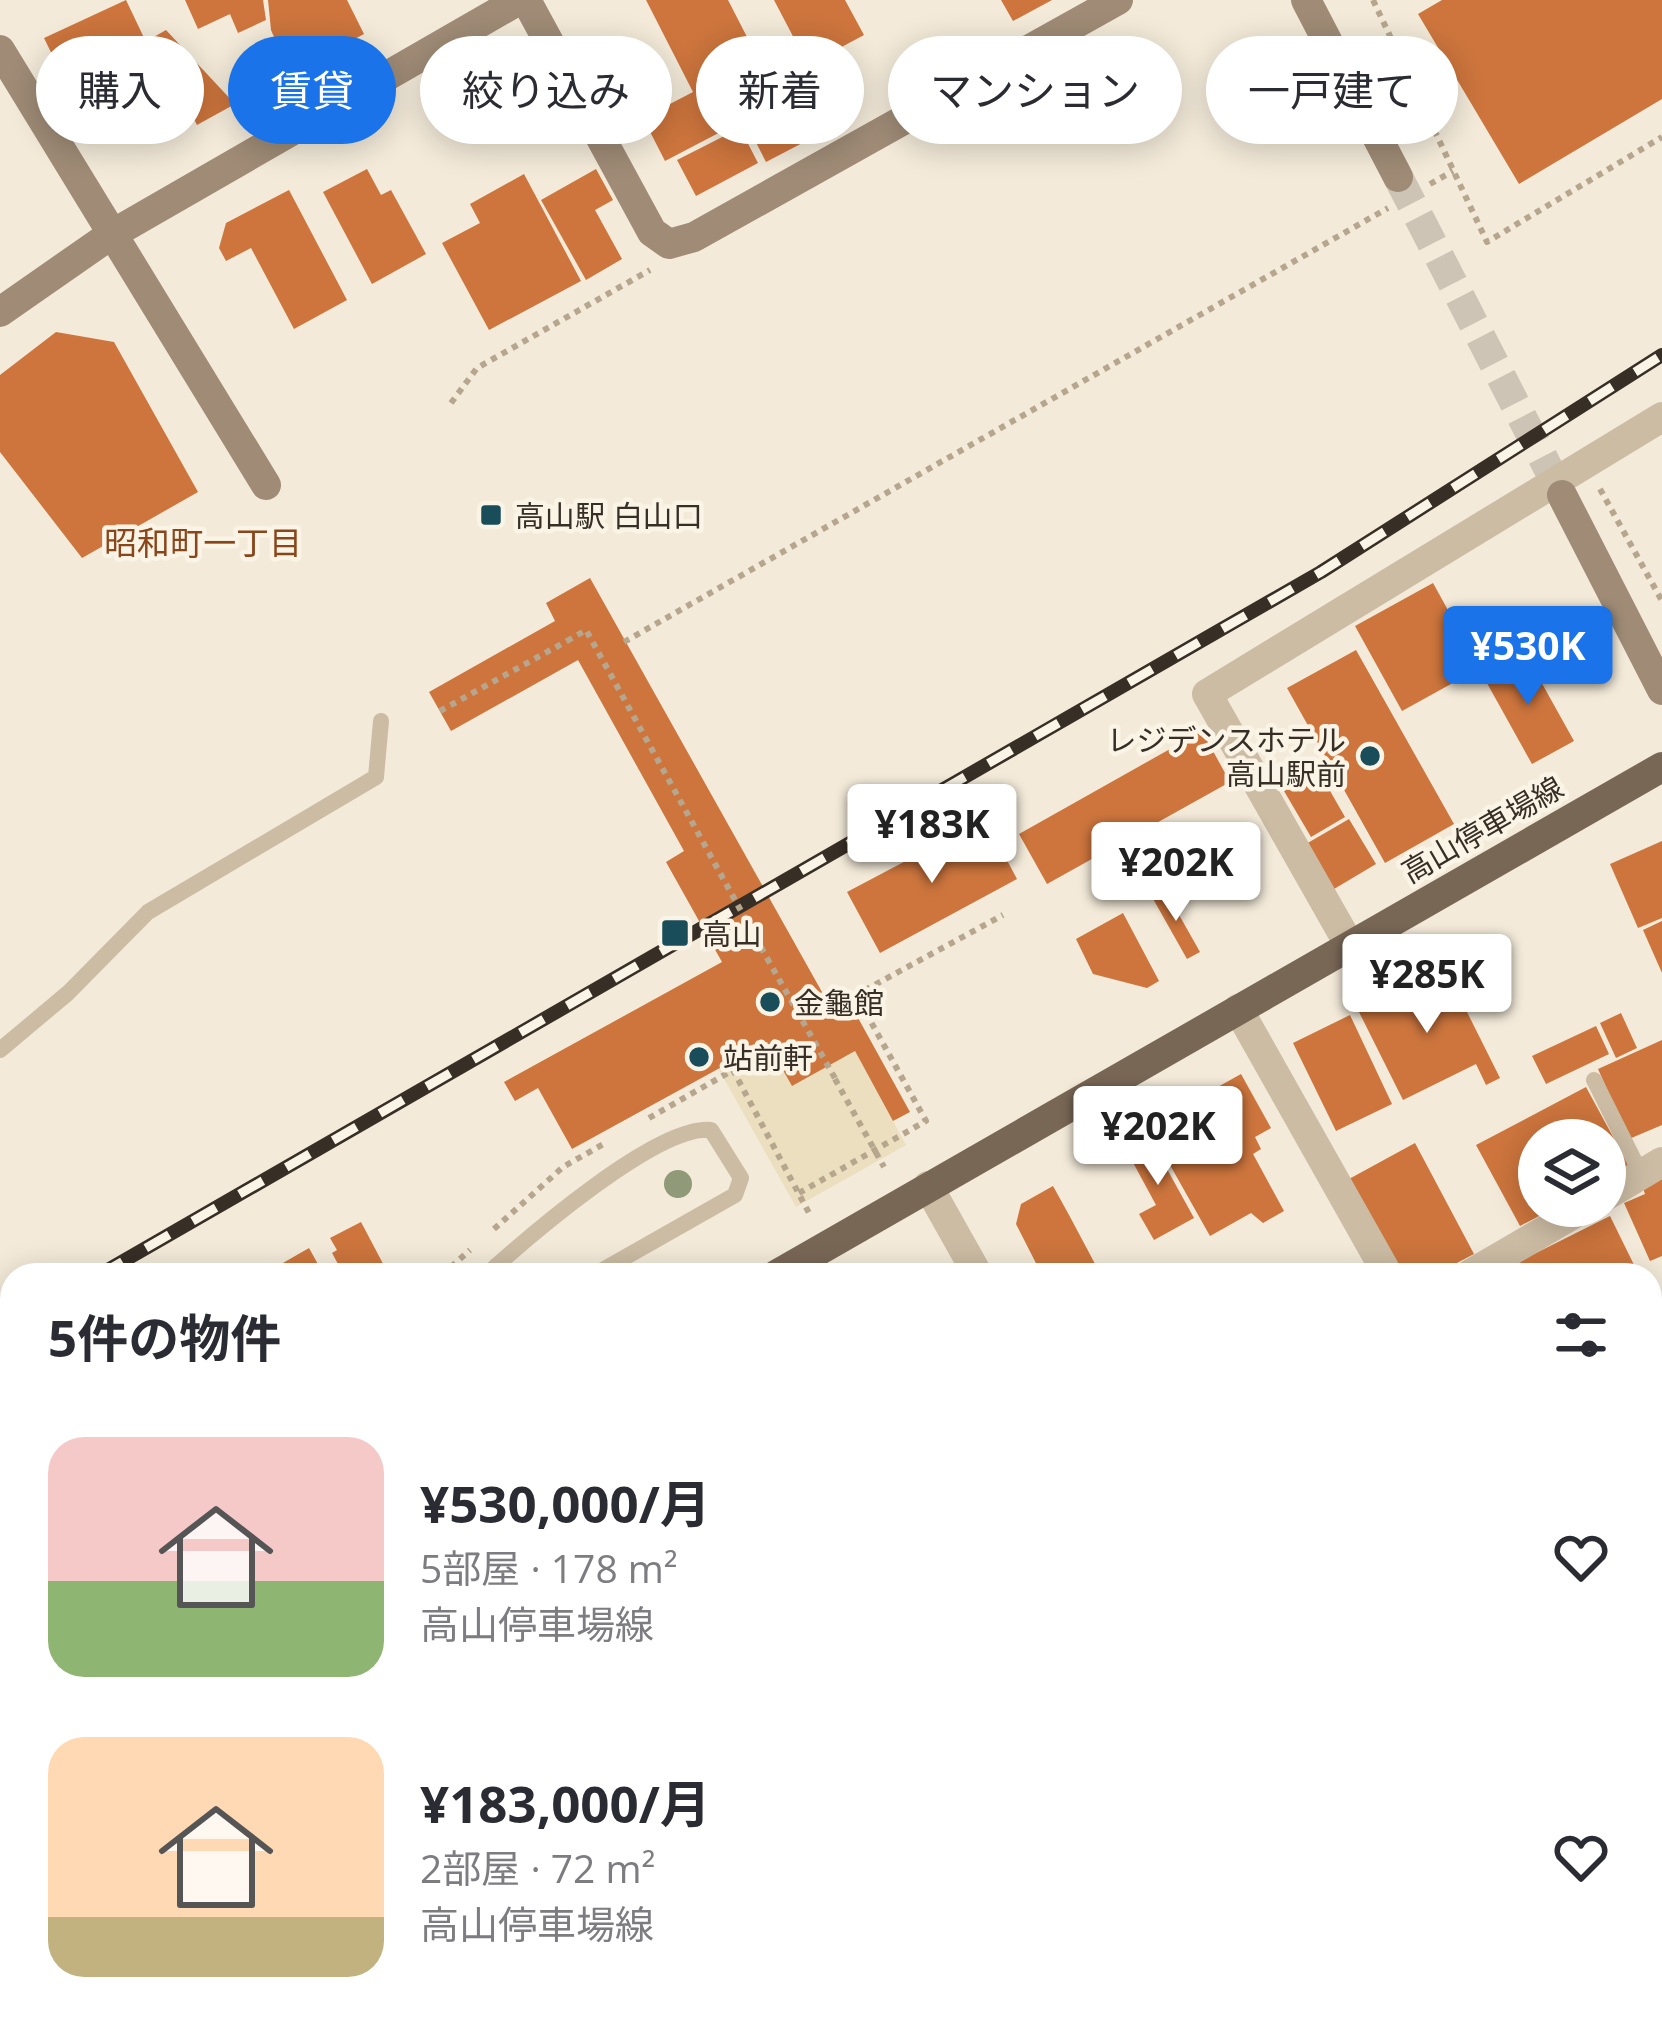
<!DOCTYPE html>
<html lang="ja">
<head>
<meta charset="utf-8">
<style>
  body { margin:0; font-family:"Open Sans","Noto Sans JP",sans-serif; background:#f7f7f7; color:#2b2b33; height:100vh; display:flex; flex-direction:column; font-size:45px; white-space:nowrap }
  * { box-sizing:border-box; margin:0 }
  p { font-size:39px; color:#7c7c81 }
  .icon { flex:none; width:66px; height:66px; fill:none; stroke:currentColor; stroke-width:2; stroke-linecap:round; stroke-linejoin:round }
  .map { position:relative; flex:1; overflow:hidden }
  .side { position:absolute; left:0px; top:1263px; width:1662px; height:771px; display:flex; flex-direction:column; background:#fff; border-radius:36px 36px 0 0; box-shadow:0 6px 30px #0003 }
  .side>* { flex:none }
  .guide { position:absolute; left:36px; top:36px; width:1590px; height:108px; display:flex; gap:24px }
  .controls { position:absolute; left:1518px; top:1119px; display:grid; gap:24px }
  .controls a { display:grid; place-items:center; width:108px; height:108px; border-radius:50%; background:#fff; box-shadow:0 6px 30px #0003; font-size:60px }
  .price { position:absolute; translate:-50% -102px; padding:0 27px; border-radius:12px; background:#fff; color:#222; font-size:39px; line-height:78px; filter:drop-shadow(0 3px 6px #0008) }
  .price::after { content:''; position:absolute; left:50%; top:72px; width:36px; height:27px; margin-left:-18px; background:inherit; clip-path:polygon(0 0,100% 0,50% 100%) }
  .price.current { background:#1a73e8; color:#fff }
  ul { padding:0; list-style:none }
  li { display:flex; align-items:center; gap:36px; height:300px; padding:0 48px }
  li span { display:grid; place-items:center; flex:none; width:336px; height:240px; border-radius:36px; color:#555 }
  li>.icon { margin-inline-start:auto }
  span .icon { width:144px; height:144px; fill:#fffc; stroke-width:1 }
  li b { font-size:51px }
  h2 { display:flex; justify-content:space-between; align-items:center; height:144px; padding:0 48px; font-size:51px }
  .chip { padding:0 42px; border-radius:54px; background:#fff; box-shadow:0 6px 30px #0003; font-size:42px; line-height:108px }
  .chip.current { background:#1a73e8; color:#fff }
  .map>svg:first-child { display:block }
  .plaza { fill:#ecdfbf }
  .building { fill:#cd753d }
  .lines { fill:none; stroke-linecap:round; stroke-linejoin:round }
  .secondary-tunnel { stroke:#cdc4b5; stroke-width:30; stroke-dasharray:30 15; stroke-linecap:butt }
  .path { stroke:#b7a68e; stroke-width:6; stroke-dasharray:6 6; stroke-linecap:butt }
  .lane { stroke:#ccbca4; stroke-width:16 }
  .street { stroke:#ccbca4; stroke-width:30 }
  .secondary { stroke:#9f8b76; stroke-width:30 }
  .primary { stroke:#796756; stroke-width:30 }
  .rail-casing { stroke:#372e26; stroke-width:14 }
  .rail { stroke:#faf4e6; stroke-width:9; stroke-dasharray:27; stroke-linecap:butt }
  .path-bridge { stroke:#b7a68e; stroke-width:6; stroke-dasharray:6 6; stroke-linecap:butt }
  .tree { fill:#909978 }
  .poi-dot { fill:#194d5a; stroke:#faf4e6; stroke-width:4.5 }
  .labels { text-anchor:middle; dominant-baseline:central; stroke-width:9; stroke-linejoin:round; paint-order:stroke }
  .poi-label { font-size:30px; fill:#372e26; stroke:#faf4e6; text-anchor:start }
  .street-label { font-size:30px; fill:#372e26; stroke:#faf4e6 }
  .neighbourhood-label { font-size:33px; fill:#8a461b; stroke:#faf4e6 }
</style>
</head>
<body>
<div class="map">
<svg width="1662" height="2033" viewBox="0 0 1662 2033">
  <rect width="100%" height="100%" fill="#f3ead9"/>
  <path class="plaza" d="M767 1042 792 1085 855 1051 906 1145 796 1207 718 1068Z"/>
  <path class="building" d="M126 0 147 44 66 83 44 38Z
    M185 0H263L266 20 238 33 230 14 198 29Z
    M268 0H347L364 34 290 74 271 30Z
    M646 0H728L780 101 665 161 643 118 693 92Z
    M774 0H845L864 35 808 65Z
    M1001 0H1052L1013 21Z
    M1442 0H1662V99L1519 184 1418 14Z
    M166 30 235 104 197 125 152 38Z
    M151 61 179 115 131 140 103 85Z
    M789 98 810 139 766 162 745 121Z
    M740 128 758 163 696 196 677 160Z
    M367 169 381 195 391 190 426 254 372 284 323 192Z
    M596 169 613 200 595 210 622 259 586 280 541 200Z
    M524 174 581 281 489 330 442 243 480 223 470 204Z
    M289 190 347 300 294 329 251 248 226 261 219 248 226 223Z
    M56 332 114 342 198 492 82 558 0 452V375Z
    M590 578 836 1017 852 1007 910 1112 893 1121 855 1051 792 1086 767 1042 572 1149 538 1088 515 1101 504 1082 722 962 666 862 684 851 578 660 451 731 429 692 555 621 546 603Z
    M1433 583 1480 668 1402 711 1355 626Z
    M1356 650 1454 824 1385 863 1287 688Z
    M1525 653 1574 741 1532 764 1483 676Z
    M1202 731 1230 782 1047 884 1019 834Z
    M1318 770 1345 817 1311 837 1284 791Z
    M985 819 1017 879 880 953 847 892Z
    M1349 819 1376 864 1334 889 1306 844Z
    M1662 841V918L1638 928 1610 864Z
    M1165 890 1200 952 1187 959 1152 897Z
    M1123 913 1159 981 1147 988 1093 974 1076 939Z
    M1662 921V973L1643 930Z
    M1445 968 1500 1078 1486 1085 1476 1064 1403 1100 1359 1012Z
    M1621 1013 1637 1048 1616 1058 1600 1023Z
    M1350 1015 1392 1104 1336 1131 1293 1043Z
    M1596 1026 1609 1054 1546 1084 1532 1056Z
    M1662 1040V1125L1629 1139 1598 1069Z
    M1241 1074 1271 1128 1255 1137 1261 1149 1253 1154 1284 1211 1263 1223 1251 1213 1210 1236 1148 1126Z
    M1586 1087 1630 1168 1605 1180V1140H1539V1206H1558L1520 1226 1476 1145Z
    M1146 1131 1194 1218 1154 1240 1139 1214 1156 1205 1123 1144Z
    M1415 1143 1474 1254 1434 1275H1400L1349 1179Z
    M1662 1176V1256L1650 1261 1624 1203 1645 1194 1642 1185Z
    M1053 1186 1069 1215 1101 1275H1042L1016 1224 1021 1204Z
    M1610 1216 1639 1275H1497L1534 1254Z
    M361 1222 389 1275H344L332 1253 337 1250 330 1238Z
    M309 1248 324 1275H262Z
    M1650 1298 1662 1322V1385L1650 1391Z
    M0 1627 12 1647 0 1654Z
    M221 2022H234L240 2033H202Z
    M246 2022H323L329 2033H251Z
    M328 2022H365L343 2033H334Z
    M394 2022H420L426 2033H373Z
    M426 2022H476L482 2033H432Z
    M759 2022 767 2033H739Z
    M1338 2022H1381L1385 2030 1344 2033Z
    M1456 2022H1544L1550 2033H1436Z"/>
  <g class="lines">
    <path class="secondary-tunnel" d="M1398 177 1562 495"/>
    <path class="path" d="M1373 0 1487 242 1662 137
      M1430 184 1453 171
      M451 403 477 368 650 270
      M1600 489 1662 601
      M624 642 1388 208
      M440 711 567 641
      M767 958 836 1080
      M835 1079 884 1167
      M649 1118 733 1070 809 1213
      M799 1193 926 1121 856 995 1003 915
      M494 1229 563 1167 607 1142
      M442 1275 470 1250"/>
    <path class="lane" d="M0 1050 68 993 148 912 376 777 381 721
      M1594 1080 1641 1174
      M486 1275C527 1238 658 1124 711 1130L741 1178 735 1195 594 1275
      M582 2033 601 2022"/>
    <path class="street" d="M1350 946 1207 694 1662 417
      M1238 1009 1388 1275
      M928 1186 978 1275
      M1605 1196 1662 1162
      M1469 1275 1587 1206
      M1650 1682 1662 1675
      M1650 1719 1662 1741
      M0 1794 12 1815
      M130 2022 136 2033
      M1416 2022 1422 2033
      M164 2033 184 2022
      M1048 2033 1067 2022"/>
    <path class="secondary" d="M526 0 652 232 669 244 694 237 1118 0
      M1306 0 1398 177
      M0 50 266 485
      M0 312 109 236 519 0
      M1562 495 1662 690
      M0 1739 12 1732
      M819 2022 826 2033"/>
    <path class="primary" d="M776 1275 1662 767"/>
    <defs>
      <path id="rail" d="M99 1275 1321 572 1662 355
        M0 1332 12 1325"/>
    </defs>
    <use href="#rail" class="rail-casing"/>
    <use href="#rail" class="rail"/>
    <path class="path-bridge" d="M567 641 586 630 767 958"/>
  </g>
  <circle class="tree" cx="678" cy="1184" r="14"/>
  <g class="poi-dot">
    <rect x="479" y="503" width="24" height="24" rx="6"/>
    <circle cx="1370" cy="756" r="12"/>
    <rect x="660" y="918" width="30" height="30" rx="6"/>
    <circle cx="770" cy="1002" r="12"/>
    <circle cx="699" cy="1057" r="12"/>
  </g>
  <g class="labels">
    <g class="poi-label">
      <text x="515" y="515">高山駅 白山口</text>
      <text x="1346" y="739" text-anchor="end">レジデンスホテル<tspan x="1346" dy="34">高山駅前</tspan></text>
      <text x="702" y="933">高山</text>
      <text x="794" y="1002">金龜館</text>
      <text x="723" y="1057">站前軒</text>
    </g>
    <g class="street-label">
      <text transform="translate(1482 829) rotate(-30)">高山停車場線</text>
    </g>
    <g class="neighbourhood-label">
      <text x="203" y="542">昭和町一丁目</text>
    </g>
  </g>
</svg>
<div class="controls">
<a><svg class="icon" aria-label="layers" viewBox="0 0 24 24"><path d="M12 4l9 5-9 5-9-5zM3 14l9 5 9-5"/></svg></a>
</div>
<b class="price current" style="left:1528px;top:708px">¥530K</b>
<b class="price" style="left:932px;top:886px">¥183K</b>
<b class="price" style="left:1176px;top:924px">¥202K</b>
<b class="price" style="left:1427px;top:1036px">¥285K</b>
<b class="price" style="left:1158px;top:1188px">¥202K</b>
<div class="guide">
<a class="chip">購入</a>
<a class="chip current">賃貸</a>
<a class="chip">絞り込み</a>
<a class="chip">新着</a>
<a class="chip">マンション</a>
<a class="chip">一戸建て</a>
</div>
<section class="side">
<h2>5件の物件<svg class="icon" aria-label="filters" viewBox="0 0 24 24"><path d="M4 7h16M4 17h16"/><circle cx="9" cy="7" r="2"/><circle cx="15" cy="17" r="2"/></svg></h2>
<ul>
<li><span style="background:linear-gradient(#f6c9c9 60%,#8fb573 0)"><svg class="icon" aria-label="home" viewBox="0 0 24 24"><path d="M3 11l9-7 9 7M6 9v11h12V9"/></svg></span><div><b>¥530,000/月</b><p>5部屋 · 178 m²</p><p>高山停車場線</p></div><svg class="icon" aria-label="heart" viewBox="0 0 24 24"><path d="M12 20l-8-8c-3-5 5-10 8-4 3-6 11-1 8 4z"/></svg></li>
<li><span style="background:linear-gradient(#ffd9b3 75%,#c2b280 0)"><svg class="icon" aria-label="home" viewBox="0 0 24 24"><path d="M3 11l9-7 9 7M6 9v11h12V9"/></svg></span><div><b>¥183,000/月</b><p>2部屋 · 72 m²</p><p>高山停車場線</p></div><svg class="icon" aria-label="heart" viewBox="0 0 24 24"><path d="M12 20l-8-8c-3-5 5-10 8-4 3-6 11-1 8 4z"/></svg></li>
</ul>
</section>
</div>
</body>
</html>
